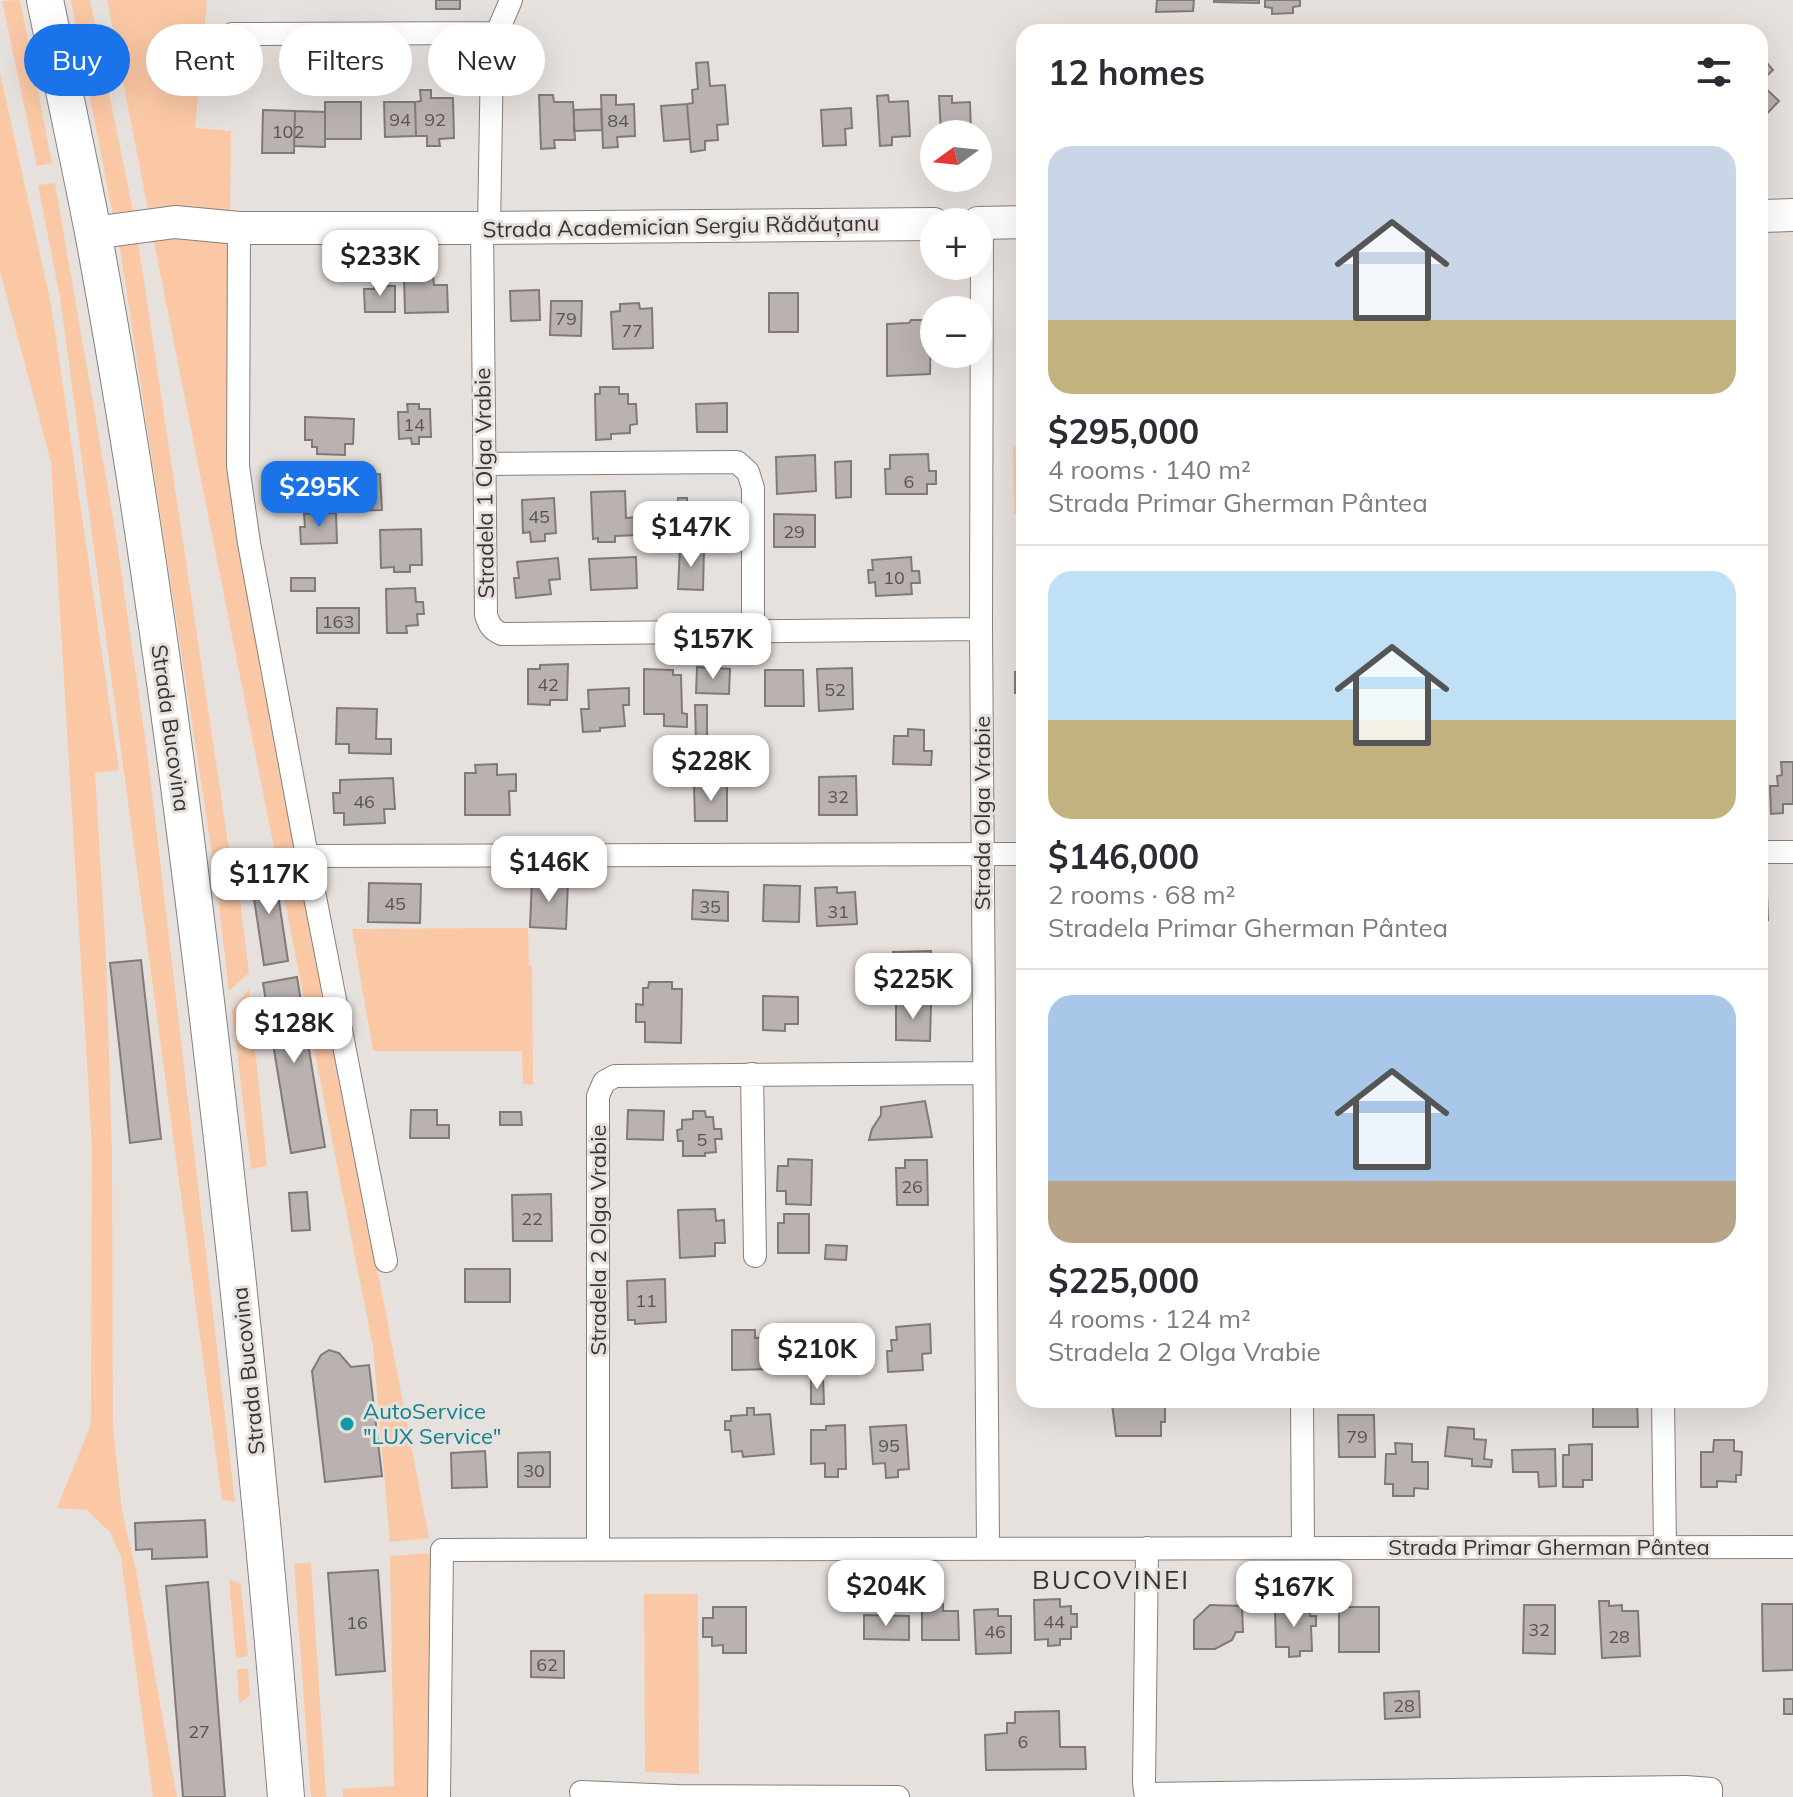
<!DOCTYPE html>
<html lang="en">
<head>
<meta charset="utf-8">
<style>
  body { margin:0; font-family:Mulish,sans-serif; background:#f7f7f7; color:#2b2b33; height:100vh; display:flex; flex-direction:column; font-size:30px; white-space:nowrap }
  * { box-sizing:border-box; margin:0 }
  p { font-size:26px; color:#7c7c81 }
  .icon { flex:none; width:44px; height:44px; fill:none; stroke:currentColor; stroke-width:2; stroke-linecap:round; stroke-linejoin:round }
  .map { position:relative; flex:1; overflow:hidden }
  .panel { position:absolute; left:1016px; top:24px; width:752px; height:1384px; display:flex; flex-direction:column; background:#fff; border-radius:24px; box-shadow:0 8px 32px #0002 }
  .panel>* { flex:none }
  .hud { position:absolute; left:24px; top:24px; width:760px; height:72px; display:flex; gap:16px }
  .needle { width:52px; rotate:255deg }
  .controls { position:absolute; left:920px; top:120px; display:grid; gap:16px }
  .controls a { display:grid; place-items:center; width:72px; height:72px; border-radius:50%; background:#fff; box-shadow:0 8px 32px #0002; font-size:40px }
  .price { position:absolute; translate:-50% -68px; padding:0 18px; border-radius:16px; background:#fff; color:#222; font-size:26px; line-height:52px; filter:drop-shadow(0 2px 4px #0008) }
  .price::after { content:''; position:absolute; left:50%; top:48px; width:24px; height:18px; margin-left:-12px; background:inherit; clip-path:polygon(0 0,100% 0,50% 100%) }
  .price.current { background:#1a73e8; color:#fff }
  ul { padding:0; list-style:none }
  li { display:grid; align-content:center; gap:16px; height:424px; padding:0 32px }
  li+li { border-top:2px solid #e1e1e2 }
  li span { display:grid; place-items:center; height:248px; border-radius:24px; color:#555 }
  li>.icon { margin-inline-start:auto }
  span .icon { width:144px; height:144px; fill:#fffc; stroke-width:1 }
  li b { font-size:34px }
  h2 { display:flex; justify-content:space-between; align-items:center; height:96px; padding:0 32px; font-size:34px }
  .chip { padding:0 28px; border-radius:36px; background:#fff; box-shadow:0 8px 32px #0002; font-size:28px; line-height:72px }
  .chip.current { background:#1a73e8; color:#fff }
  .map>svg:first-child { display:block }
  .green { fill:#fbc8a5 }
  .building { fill:#b9b2b0; stroke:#807a78; stroke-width:2 }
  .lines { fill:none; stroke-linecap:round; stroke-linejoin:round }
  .street-casing { stroke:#85807c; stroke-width:24 }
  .secondary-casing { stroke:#85807c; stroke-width:34 }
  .primary-casing { stroke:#85807c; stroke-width:38 }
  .street { stroke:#fff; stroke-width:22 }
  .secondary { stroke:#fff; stroke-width:32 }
  .primary { stroke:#fff; stroke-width:36 }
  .culture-dot { fill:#0f9aa8; stroke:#e7e1dd; stroke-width:3 }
  .labels { text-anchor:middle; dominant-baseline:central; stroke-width:6; stroke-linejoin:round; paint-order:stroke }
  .number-label { font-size:18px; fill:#585453 }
  .street-label { font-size:22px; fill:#373534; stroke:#e7e1dd }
  .culture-label { font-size:22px; fill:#0d838f; stroke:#e7e1dd; text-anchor:start }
  .quarter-label { font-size:26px; letter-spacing:2px; fill:#373534; stroke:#e7e1dd }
</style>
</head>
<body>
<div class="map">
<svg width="1793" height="1797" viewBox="0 0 1793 1797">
  <rect width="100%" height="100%" fill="#e7e1dd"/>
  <path class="green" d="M20 0 52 163 37 166 2 1Z
    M71 0H90L134 216H113Z
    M107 0H207L195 128 231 131 230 218 149 214Z
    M0 73 51 304 119 770 95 773 106 956 112 1154 113 1429 122 1511 136 1571 177 1797H153L121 1557 110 1532 87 1510 57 1508 91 1424 92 1147 51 462 0 271Z
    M55 183 116 535 148 758 235 1502 222 1500 60 297 38 185Z
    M137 234 233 876 213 861 119 242Z
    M153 237 230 239V464L296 845 429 1538 390 1542 373 1347Z
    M1013 446H1024V514H1014Z
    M216 880 239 891 249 973 229 991Z
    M528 928 529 965 532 966 533 1085 523 1084 522 1051H373L352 929Z
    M249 989 267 1166 251 1169 232 1010Z
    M431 1553 429 1797H343V1789L394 1786 390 1556Z
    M311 1562 326 1797H311L294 1564Z
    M229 1579 241 1584 248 1656 236 1658Z
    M644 1594H698L699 1774 645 1772Z
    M237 1669H248L250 1696 239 1703Z"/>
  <path class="building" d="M436 0H460V9H436Z
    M1157 0H1194L1193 11 1156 12Z
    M1214 0H1259V3L1214 2Z
    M1265 0H1300V6L1293 7V13L1272 14V8L1265 7Z
    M1760 55 1773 70 1760 82Z
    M708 62 710 86 725 85 728 124 717 125 718 140 705 141V150L691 152 687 104 693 103 692 90 698 89 696 63Z
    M1760 83 1779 101 1760 121Z
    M420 90H431V98H453L454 138 439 139 440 146H427V136H416L415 102 421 101Z
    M539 95H553L554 102H573L575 140H554L555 148 541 149Z
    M601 95H616V105L634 104 635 136 617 137 618 147 603 148Z
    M888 95 889 102 908 101 910 136 892 137V145L880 146 877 96Z
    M939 96H952V103L970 102 971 134H941Z
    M325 102H361V139H325Z
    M384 102H415L416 136 385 137Z
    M687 104 690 139 664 141 661 106Z
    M851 108 852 128 845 129 846 145 823 146 821 110Z
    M601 109 602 130 574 131V110Z
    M263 110 295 111 294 153H262Z
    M295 111 325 112V147L294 146Z
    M433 276 434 285H447L448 312 405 313 404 277Z
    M374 281H384V286H395V312H365L364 289H374Z
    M539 290 540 320 511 321 510 291Z
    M769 293H798V332H769Z
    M551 301H582L581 336 550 335Z
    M639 303 640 309 652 308 653 348 613 349 611 312 620 311V304Z
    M911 320H931L930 374 887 376V324L909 323Z
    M600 387H619V394H628V404H636L637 424 630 425V433L611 434V439L596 440 595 394H600Z
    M727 403V432H697L696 404Z
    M407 404H419V409H430L431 437H419V444H412L411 438 399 439 398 412H408Z
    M305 417 354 419 353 444H345V455L317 454V447H312V440H305Z
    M928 454 929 471H936V484H927V494H886L885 469H890V455Z
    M815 455 816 491 777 494 776 457Z
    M851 461V497L836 498 835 462Z
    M380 474 382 510 344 511 343 476Z
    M625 491 626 518 637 517 638 535 615 536V542H598V538L593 539 591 492Z
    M554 498 556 533 545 534V541L531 542 530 532 523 533 522 500Z
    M678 498H687V504L700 503 701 532 669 534 668 505 678 504Z
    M336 513 337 543 301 544 300 527H305L304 514Z
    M774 514 815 515V547H774Z
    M421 529 422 565H410V572H394V567L381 568 380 530Z
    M680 548H704L703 590 678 589Z
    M636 557 637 588 591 590 589 559Z
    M911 557 912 571H919L920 583H911L912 594 876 596 875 582 869 583 868 570H873L872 560Z
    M558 558 560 579 549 580 551 594 516 598 514 578H519L517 562Z
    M291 578H315V591H291Z
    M1019 581H1024V602H1020Z
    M415 588 416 602H423L424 614H417L418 625 406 626 407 633H387L386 589Z
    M317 608H359V633H317Z
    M1022 661H1024V693H1015V672L1023 671Z
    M568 664 567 700H550V705L528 704V669H540V665Z
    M697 667 730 669 729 694 696 693Z
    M852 668 853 709 819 711 817 669Z
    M644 669 673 670V675H681L682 713 687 714V727L664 726V714H644Z
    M765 670H803L804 706H765Z
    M629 688V705H623L625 726 600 728V731L583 732 581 709H589L588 690Z
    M695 705H707V741L693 743 696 741Z
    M337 708 377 709 376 739H391V754L349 753V744H336Z
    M908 729 924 730V751H932L931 765 893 764 894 736H908Z
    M1760 758H1764L1765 799H1760Z
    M1781 762H1793V804H1783V813L1771 814 1770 786H1778L1777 776 1782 775Z
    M497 764V775L516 774V791H509L510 815H465V773H476L475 765Z
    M856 776 857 815H819V777Z
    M393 778 395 809H384L385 823 344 825V813H334L333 793H340V780Z
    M727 784V821H695L694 785Z
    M274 868 288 961 264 965 250 872Z
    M532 880 568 882 566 929 530 927Z
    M369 883 421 884 420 923 368 922Z
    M764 885 800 886 799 922 763 921Z
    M837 887V893L855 892 857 924 817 926 815 888Z
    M693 890 728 892V921L692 919Z
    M1760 893H1767L1768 920 1760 921Z
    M931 951V988L894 989 893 952Z
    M141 960 161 1139 130 1143 110 963Z
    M297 977 325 1147 291 1153 263 983Z
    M649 982H672V989H682L681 1043 645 1042V1022H636V1004L643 1005V988H648Z
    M763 996 798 997V1024H785V1031L763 1030Z
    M896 1002 931 1003 930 1041 896 1040Z
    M925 1101 932 1137 869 1140 872 1129 881 1115V1107Z
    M411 1110H437V1125H449V1138H410Z
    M628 1110 664 1111 663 1140 627 1139Z
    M693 1111H705L706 1117H713L714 1129H721L722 1139H715L716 1152 705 1153V1156H683V1141H678L677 1130 682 1129V1120L693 1119Z
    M500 1112H521L522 1125H500Z
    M788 1159 812 1160 811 1205 786 1204V1191H777L778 1166H788Z
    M905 1160H927L928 1205H897L896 1168H905Z
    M307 1192 310 1230 292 1231 289 1193Z
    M551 1194 552 1241H513L512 1195Z
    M715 1209 716 1221 724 1220 725 1243H715V1256L680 1258 678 1210Z
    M784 1214H809V1253H778V1223H784Z
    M826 1245 847 1246 846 1260 825 1259Z
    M465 1269H510V1302H465Z
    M665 1279 666 1322 635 1324V1320H628L627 1281Z
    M930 1324 931 1353 922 1354 923 1370 888 1372 887 1351H892L891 1340H897L896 1327Z
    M732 1330H755V1338L778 1337V1369L732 1370Z
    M329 1350 339 1353 351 1367 369 1365 382 1476 325 1482 312 1371 321 1355Z
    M811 1378H823L824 1404H811Z
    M1121 1400H1158V1404H1165V1422H1161V1436H1116L1112 1404H1121Z
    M1593 1400H1637L1638 1427H1593Z
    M747 1408H754V1415L770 1414 774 1454 743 1457 742 1451 732 1452 730 1430H725V1421H731V1416L747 1415Z
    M1338 1415H1374L1375 1457H1339Z
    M845 1425 846 1469H838V1477H825V1463L811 1464V1430H826V1426Z
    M906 1425 909 1469 898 1470V1477L886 1478 885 1463 873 1464 870 1427Z
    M1448 1427 1474 1429V1439L1486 1440 1484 1459 1492 1460 1491 1467 1472 1466V1459L1445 1456Z
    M1714 1440H1734V1451L1742 1452 1741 1475H1736V1482L1717 1481V1487H1701V1452H1713Z
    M1395 1443 1412 1444V1462H1428V1489L1414 1488V1496H1393V1484H1385L1386 1454H1396Z
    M1592 1444V1480H1583V1487H1563V1455H1569V1445Z
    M1555 1449 1556 1486 1539 1487 1538 1472H1513L1512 1450Z
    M485 1451 487 1487 452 1488 451 1453Z
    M550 1452V1487H518V1453Z
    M205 1520 207 1557 152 1559V1549L136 1550 135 1523Z
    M378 1570 385 1671 336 1675 328 1573Z
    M208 1582 225 1797H183L166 1586Z
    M1060 1599V1607L1071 1606V1614H1077V1627H1071V1639H1060V1645L1048 1646V1639L1035 1640 1034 1600Z
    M1599 1601H1609V1606L1622 1605V1611H1638L1640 1656 1602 1658Z
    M1283 1602H1290V1609L1310 1608V1616H1316V1626H1311L1312 1651H1300V1656L1289 1657V1647H1276L1275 1608H1283Z
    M932 1604H943V1611H958L959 1640H922V1611H933Z
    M1762 1604H1793V1670L1763 1671Z
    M1210 1605 1242 1606 1243 1632H1236L1232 1640 1215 1649H1194V1620Z
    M1524 1605H1555V1654L1523 1653Z
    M713 1607H746V1653H723V1645L712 1646V1637H703V1618H713Z
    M1339 1607H1379V1652H1339Z
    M998 1609V1616H1011V1653L976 1654 974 1610Z
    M864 1615 909 1616V1640L864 1639Z
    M531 1651H564V1678L531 1677Z
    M1419 1691 1420 1717 1385 1719 1384 1693Z
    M1784 1699H1793V1714H1784Z
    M1059 1711 1060 1747H1085L1086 1769 986 1770 985 1735 1007 1733V1723H1015V1712Z"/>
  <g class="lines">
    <defs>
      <path id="street" d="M232 34 497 33
        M982 223 981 629 988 1547
        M239 228 238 466 249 543 307 856 386 1261
        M482 228 486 615C489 625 492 630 502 634L981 629
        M489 228 492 56 497 33 511 0
        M484 464 737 462 748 472 753 488V631
        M1760 852H1793
        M307 856 1024 854
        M752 1074 755 1256
        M1302 1400 1303 1547
        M1663 1400 1665 1547
        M598 1549V1096L604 1082 615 1076 983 1073
        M581 1792 676 1796 898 1797
        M1146 1794 1686 1787 1711 1789V1797
        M439 1797 442 1550 1793 1547
        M1146 1797 1144 1783 1147 1548"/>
      <path id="secondary" d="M1760 216 1793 215
        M978 223 1024 222
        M93 233 175 222 239 228H482L934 224"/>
      <path id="primary" d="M45 0C61 77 78 155 93 232 137 468 170 706 199 944 234 1228 263 1512 286 1797"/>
    </defs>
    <use href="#street" class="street-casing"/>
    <use href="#secondary" class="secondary-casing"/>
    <use href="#primary" class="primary-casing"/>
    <use href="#street" class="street"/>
    <use href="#secondary" class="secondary"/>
    <use href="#primary" class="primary"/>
  </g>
  <circle class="culture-dot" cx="347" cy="1424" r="8"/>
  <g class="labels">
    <g class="number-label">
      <text x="400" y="119">94</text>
      <text x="435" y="119">92</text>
      <text x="618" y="120">84</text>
      <text x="288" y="131">102</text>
      <text x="566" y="318">79</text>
      <text x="632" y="330">77</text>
      <text x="414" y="424">14</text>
      <text x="909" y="481">6</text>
      <text x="539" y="516">45</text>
      <text x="794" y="531">29</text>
      <text x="894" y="577">10</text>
      <text x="338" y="621">163</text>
      <text x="548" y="684">42</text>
      <text x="835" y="689">52</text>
      <text x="838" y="796">32</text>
      <text x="364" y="801">46</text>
      <text x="395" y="903">45</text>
      <text x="710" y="906">35</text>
      <text x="838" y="911">31</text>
      <text x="702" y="1139">5</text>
      <text x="912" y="1186">26</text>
      <text x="532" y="1218">22</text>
      <text x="646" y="1300">11</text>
      <text x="1357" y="1436">79</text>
      <text x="889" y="1445">95</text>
      <text x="534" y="1470">30</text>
      <text x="1054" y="1621">44</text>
      <text x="357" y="1622">16</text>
      <text x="1539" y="1629">32</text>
      <text x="995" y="1631">46</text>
      <text x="1619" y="1636">28</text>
      <text x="547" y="1664">62</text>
      <text x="1404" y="1705">28</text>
      <text x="199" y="1731">27</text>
      <text x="1023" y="1741">6</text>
    </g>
    <g class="street-label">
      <text transform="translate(681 226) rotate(-1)">Strada Academician Sergiu Rădăuțanu</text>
      <text transform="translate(484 483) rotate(-91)">Stradela 1 Olga Vrabie</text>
      <text transform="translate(171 728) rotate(82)">Strada Bucovina</text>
      <text transform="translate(982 813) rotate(-90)">Strada Olga Vrabie</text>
      <text transform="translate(598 1240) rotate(-90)">Stradela 2 Olga Vrabie</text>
      <text transform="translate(248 1371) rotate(-96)">Strada Bucovina</text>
      <text x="1549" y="1547">Strada Primar Gherman Pântea</text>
    </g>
    <g class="culture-label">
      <text x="363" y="1411">AutoService<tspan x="363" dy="25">"LUX Service"</tspan></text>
    </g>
    <g class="quarter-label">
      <text x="1111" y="1579">BUCOVINEI</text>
    </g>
  </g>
</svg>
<div class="controls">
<a><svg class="needle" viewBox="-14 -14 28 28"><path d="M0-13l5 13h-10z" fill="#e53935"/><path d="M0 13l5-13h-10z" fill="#7c7c81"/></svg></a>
<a>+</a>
<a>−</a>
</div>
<b class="price" style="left:380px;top:298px">$233K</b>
<b class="price current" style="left:319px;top:529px">$295K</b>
<b class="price" style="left:691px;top:569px">$147K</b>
<b class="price" style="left:713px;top:681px">$157K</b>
<b class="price" style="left:711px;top:803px">$228K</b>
<b class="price" style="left:549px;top:904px">$146K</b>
<b class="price" style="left:269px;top:916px">$117K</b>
<b class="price" style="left:913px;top:1021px">$225K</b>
<b class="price" style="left:294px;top:1065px">$128K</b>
<b class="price" style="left:817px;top:1391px">$210K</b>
<b class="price" style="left:886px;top:1628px">$204K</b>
<b class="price" style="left:1294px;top:1629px">$167K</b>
<div class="hud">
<a class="chip current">Buy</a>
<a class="chip">Rent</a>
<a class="chip">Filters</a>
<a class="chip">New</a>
</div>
<section class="panel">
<h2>12 homes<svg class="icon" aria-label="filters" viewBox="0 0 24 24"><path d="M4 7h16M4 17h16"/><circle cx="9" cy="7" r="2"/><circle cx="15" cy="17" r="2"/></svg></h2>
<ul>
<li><span style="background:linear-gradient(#c9d6e8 70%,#c2b280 0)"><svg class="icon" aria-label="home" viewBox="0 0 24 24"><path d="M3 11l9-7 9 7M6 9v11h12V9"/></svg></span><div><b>$295,000</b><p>4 rooms · 140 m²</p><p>Strada Primar Gherman Pântea</p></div></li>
<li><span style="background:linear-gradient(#bfe0f5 60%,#c2b280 0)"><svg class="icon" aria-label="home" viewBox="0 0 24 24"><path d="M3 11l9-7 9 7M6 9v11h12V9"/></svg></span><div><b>$146,000</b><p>2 rooms · 68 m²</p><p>Stradela Primar Gherman Pântea</p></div></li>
<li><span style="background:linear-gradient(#a9c7e8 75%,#b9a48a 0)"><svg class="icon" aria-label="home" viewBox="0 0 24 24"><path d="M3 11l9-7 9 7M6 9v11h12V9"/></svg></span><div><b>$225,000</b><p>4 rooms · 124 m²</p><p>Stradela 2 Olga Vrabie</p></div></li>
</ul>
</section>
</div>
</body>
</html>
